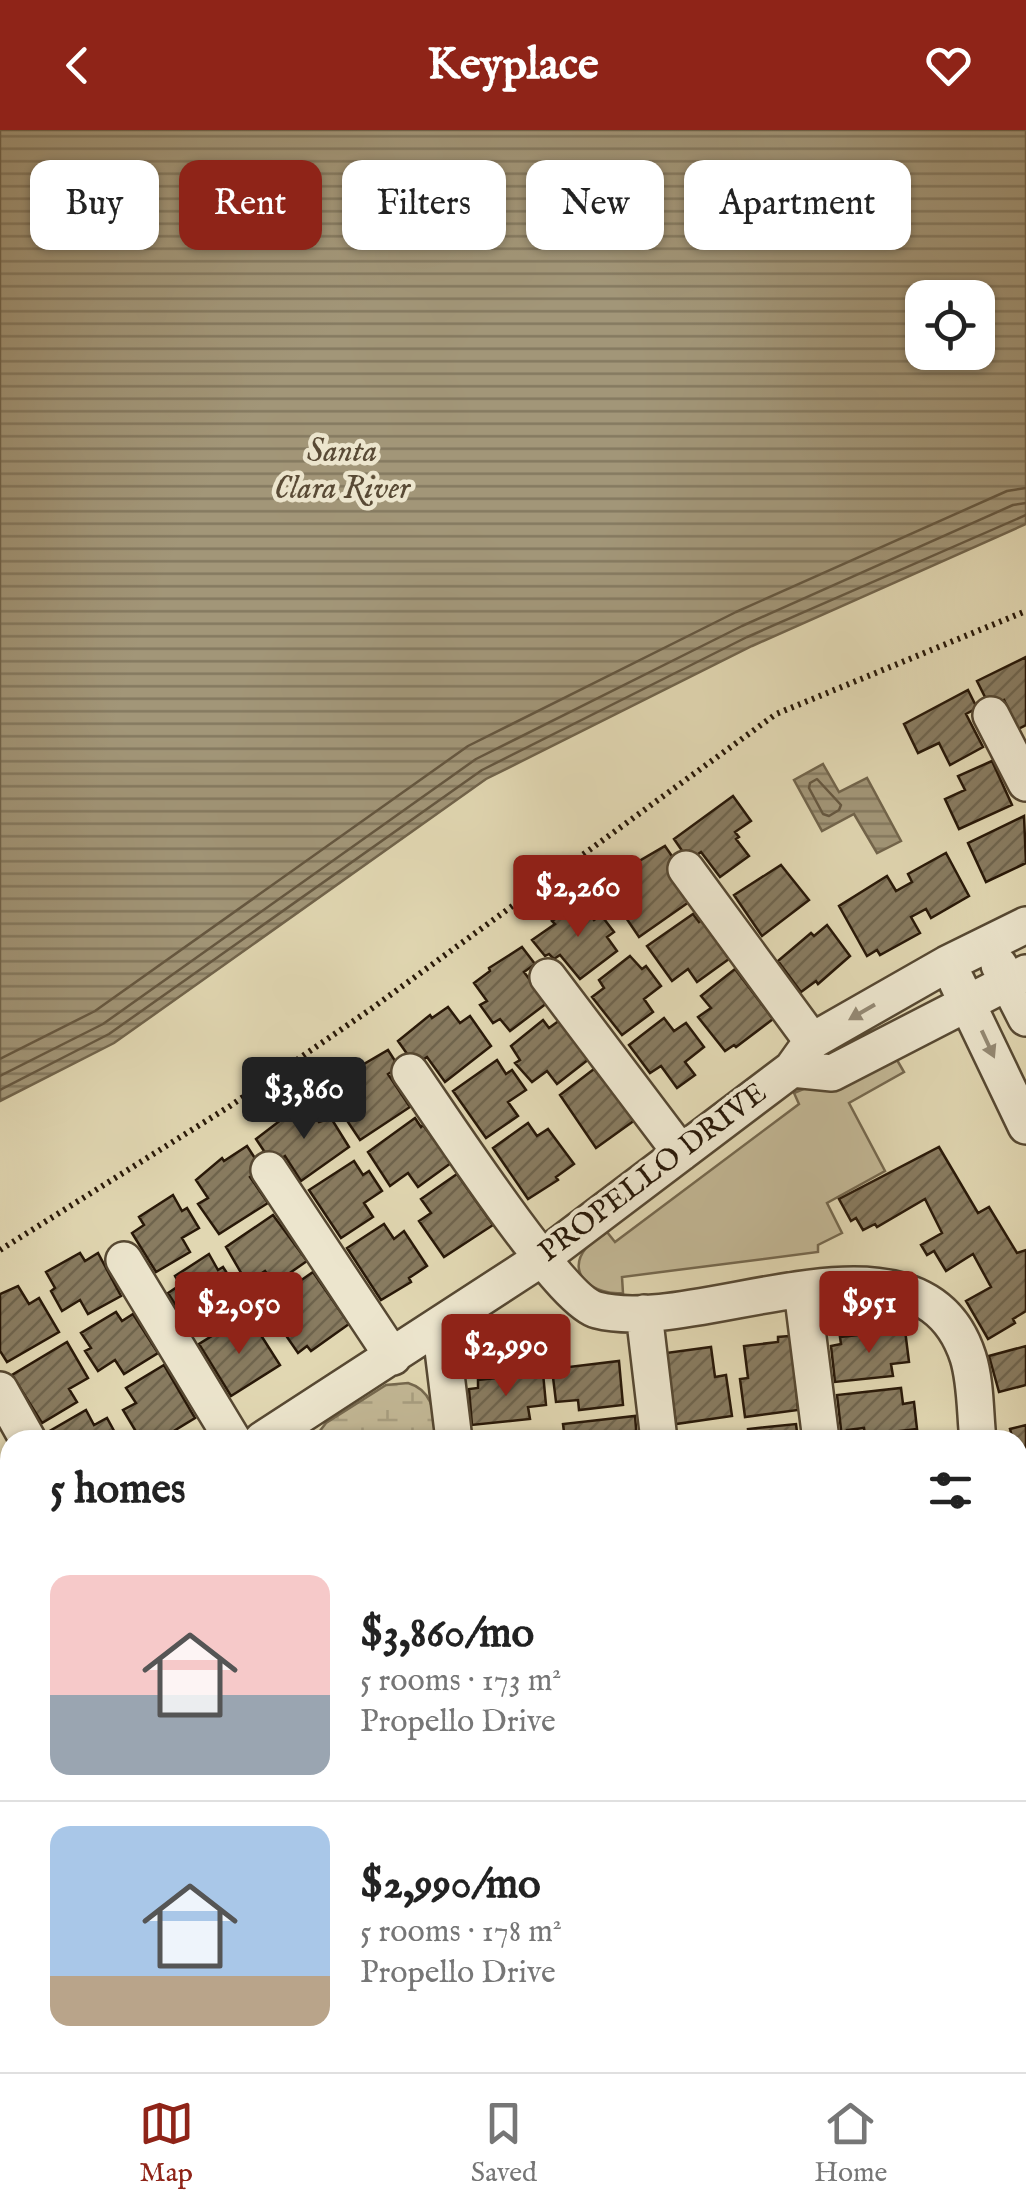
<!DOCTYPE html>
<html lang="en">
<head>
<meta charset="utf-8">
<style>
  body { margin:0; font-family:"IM FELL English",serif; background:#f6f6f6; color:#222; height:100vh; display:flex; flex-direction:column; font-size:38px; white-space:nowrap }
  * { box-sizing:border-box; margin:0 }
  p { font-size:32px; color:#767676 }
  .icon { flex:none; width:55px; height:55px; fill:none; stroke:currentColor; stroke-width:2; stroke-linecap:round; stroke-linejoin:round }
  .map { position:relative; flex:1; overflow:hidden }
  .details { position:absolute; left:0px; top:1300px; width:1028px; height:642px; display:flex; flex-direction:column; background:#fff; border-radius:30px 30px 0 0; box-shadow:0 2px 8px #0004 }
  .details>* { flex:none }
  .hud { position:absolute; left:30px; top:30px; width:968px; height:90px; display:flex; gap:20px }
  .tools { position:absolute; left:905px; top:150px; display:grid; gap:20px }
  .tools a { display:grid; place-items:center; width:90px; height:90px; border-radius:20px; background:#fff; box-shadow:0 2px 8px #0004; font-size:50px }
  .price { position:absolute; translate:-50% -85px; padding:0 22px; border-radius:10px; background:#8f2418; color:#fff; font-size:32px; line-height:65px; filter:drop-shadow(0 2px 5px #0008) }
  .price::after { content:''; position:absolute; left:50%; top:60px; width:30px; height:22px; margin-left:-15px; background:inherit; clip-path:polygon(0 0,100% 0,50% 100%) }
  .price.active { background:#222; color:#fff }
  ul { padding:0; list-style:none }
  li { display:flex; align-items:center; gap:30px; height:250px; padding:0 50px }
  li+li { border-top:2px solid #e0e0e0 }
  li span { display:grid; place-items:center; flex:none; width:280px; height:200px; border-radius:20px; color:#555 }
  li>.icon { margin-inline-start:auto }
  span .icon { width:120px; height:120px; fill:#fffc; stroke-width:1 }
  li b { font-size:42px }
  h2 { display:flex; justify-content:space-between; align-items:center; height:120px; padding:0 50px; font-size:42px }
  .chip { padding:0 35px; border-radius:20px; background:#fff; box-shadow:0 2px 8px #0004; font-size:35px; line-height:90px }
  .chip.active { background:#8f2418; color:#fff }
  header { display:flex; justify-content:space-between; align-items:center; height:130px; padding:0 50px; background:#8f2418; color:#fff; font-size:45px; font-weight:800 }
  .dock { display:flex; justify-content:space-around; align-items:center; height:140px; border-top:2px solid #e0e0e0; background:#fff; font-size:28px; color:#767676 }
  .dock a { display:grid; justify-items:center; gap:5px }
  .dock .active { color:#8f2418 }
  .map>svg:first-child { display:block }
  .green { fill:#c2b795; stroke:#75684e; stroke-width:2.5 }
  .wetland { fill:url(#wetland-marsh); stroke:#75684e; stroke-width:2.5 }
  .water { fill:url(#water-rules); stroke:#71644b; stroke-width:2.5; fill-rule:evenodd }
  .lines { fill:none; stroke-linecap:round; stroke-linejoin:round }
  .shore { stroke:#655740; stroke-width:2.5 }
  .building { fill:url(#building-hatch); stroke:#281808; stroke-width:2.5 }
  .minor-casing { stroke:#564832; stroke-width:40 }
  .major-casing { stroke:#281808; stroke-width:48 }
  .path { stroke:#281808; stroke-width:6; stroke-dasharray:2.5 5; stroke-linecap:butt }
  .minor { stroke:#ece5cd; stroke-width:35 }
  .major { stroke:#e1d7b2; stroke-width:42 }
  .oneway { fill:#948974 }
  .labels { text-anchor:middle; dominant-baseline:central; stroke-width:9; stroke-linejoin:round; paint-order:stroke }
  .street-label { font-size:30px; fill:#281808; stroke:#ece5cd }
  .water-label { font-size:32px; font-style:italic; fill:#594a35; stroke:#ece5cd }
</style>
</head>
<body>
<header><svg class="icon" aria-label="back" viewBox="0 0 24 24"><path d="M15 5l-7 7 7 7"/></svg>Keyplace<svg class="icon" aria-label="heart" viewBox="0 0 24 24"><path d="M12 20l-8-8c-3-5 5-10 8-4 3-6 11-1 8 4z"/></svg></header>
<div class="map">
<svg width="1026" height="1942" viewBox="0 0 1026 1942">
  <defs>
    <pattern id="wetland-marsh" width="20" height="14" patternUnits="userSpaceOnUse" patternTransform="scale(2.5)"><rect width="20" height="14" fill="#c2b795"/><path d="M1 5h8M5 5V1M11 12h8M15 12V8" fill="none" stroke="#a79d7f"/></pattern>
    <pattern id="water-rules" width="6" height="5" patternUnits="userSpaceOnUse" patternTransform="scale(2.5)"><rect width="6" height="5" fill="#a29678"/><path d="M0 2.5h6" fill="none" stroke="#847960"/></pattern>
    <pattern id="building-hatch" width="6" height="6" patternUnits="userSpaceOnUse" patternTransform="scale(2.5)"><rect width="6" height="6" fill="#887b60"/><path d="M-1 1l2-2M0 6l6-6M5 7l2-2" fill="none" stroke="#6f644d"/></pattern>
  </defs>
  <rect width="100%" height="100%" fill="#e1d7b2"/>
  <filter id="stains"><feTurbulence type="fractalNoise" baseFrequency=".002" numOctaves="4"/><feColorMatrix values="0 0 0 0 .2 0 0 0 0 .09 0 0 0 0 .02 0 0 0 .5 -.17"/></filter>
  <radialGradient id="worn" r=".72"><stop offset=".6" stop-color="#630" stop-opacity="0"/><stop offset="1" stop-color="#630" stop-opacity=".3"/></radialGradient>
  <path class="green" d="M897 930 904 942 849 973 885 1041 827 1073 842 1103 818 1115V1122L622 1147 623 1163C596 1166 564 1145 586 1118 591 1112 601 1107 607 1102L615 1112 799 974 794 963 815 954 849 952Z
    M5 1492 10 1544V1640L0 1641V1494Z"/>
  <path class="wetland" d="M408 1253C435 1261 434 1286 437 1310H313L326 1293 386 1255Z"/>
  <path class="water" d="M0 0H1026V394L752 516 486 649 114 913 0 971ZM922 168H978V222H922Z
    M823 634 839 662 867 648 901 711 877 723 854 684 822 701 794 650Z"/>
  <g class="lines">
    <path class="shore" d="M817 649 841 675 839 680 829 686 823 684 809 658 810 653Z
      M0 929 95 881 468 616 736 482 1007 361 1026 358
      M0 946 103 894 476 629 742 496 1013 375 1026 373
      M0 960 109 904 482 640 747 507 1026 385"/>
  </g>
  <path class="building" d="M1026 527V595L1018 599 1004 570 990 577 977 551Z
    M968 560 977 578 966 584 983 617 950 635 939 613 918 623 904 594Z
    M992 631 1012 675 959 699 945 669 965 660 958 646Z
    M733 666 751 691 735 702 739 707 736 709 749 726 720 747 701 722 694 727 689 721 685 725 674 709Z
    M1024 686 1026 733 986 752 968 713Z
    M665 716 676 732 677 742 670 747 689 772 639 807 618 776 629 768 616 750 631 740 629 737Z
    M946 723 969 766 931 788 926 779 911 787 920 803 880 825 877 820 867 826 839 776 887 746 896 761 912 752 908 744Z
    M781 735 809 770 762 806 734 765Z
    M581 773 594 790 601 785 614 802 607 807 617 821 580 849 560 825 554 829 549 824 545 826 532 810 555 794 552 791Z
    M693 784 699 792 702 790 729 829 697 852 688 839 672 851 647 816Z
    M827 795 850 826 818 854 816 851 801 862 778 831 811 803 814 806Z
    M522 817 535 834 524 842 547 873 510 901 500 889 493 893 480 875 487 871 474 853 490 841 489 838Z
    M630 826 642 839 646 836 661 856 644 869 653 882 622 905 592 867 604 858 599 850Z
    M735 839 773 889 736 917 734 915 725 921 698 887 711 878 701 866Z
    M448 877 460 893 470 886 491 916 445 952 427 927 420 932 415 925 410 928 398 911 430 885 432 888Z
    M664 888 674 901 686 893 704 917 685 932 695 945 677 958 661 936 650 943 629 915Z
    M543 890 549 898 560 890 589 929 557 954 547 941 532 952 515 933 520 930 511 916Z
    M388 920 399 937 388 944 410 977 360 1010 340 980 350 973 337 955 354 943 352 941Z
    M497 930 506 944 512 940 526 960 508 972 518 986 486 1008 453 961Z
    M594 939 635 990 596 1018 560 965Z
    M307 975 319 992 331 988 349 1017 301 1051 285 1026 278 1031 272 1023 268 1027 256 1009 290 983 291 986Z
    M415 988 421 997 423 995 451 1033 418 1057 408 1043 390 1056 368 1022Z
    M528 993 537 1006 548 999 574 1034 556 1047 558 1050 528 1069 493 1018Z
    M247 1016 258 1033 257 1042 250 1047 268 1073 219 1104 198 1074 208 1068 196 1050 222 1028 224 1031Z
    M939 1017 978 1083 989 1077 1017 1123 1026 1120V1181L1013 1189 1015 1193 988 1209 966 1171 991 1157 973 1124 946 1141 934 1121 927 1125 921 1115 942 1103 925 1069 877 1097 875 1094 863 1100 856 1088 851 1091 839 1069Z
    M354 1031 363 1045 369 1041 382 1061 364 1073 373 1087 341 1108 309 1060Z
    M457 1044 493 1095 444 1127 419 1091 431 1083 421 1069Z
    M173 1065 182 1081 187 1078 199 1098 182 1108 190 1122 156 1142 132 1103 144 1095 139 1087Z
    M273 1085 307 1131 274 1154 265 1141 247 1153 226 1117Z
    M384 1094 394 1109 404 1101 427 1136 409 1148 411 1152 381 1170 347 1118Z
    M80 1123 85 1131 98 1123 121 1166 88 1184 80 1170 62 1181 51 1161 55 1158 46 1142Z
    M209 1124 218 1140 223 1137 236 1157 217 1168 226 1182 193 1203 168 1163 180 1155 175 1146Z
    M313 1142 349 1194 311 1221 307 1216 298 1223 274 1188 286 1180 277 1167Z
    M18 1156 29 1174 39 1168 59 1202 7 1232 0 1221V1164Z
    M116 1182 122 1191 133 1184 158 1223 124 1244 115 1230 98 1241 85 1221 91 1218 81 1203Z
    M236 1191 245 1206 257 1199 280 1235 231 1266 199 1214Z
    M905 1200 909 1232 891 1234 893 1246 835 1252 831 1216 841 1214 840 1207Z
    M789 1206 792 1211 798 1280 745 1287 740 1249 748 1248 744 1216 778 1212V1207Z
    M67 1212 88 1248 69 1259 77 1272 42 1293 12 1245Z
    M1026 1216V1255L999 1262 989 1226Z
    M711 1217 715 1247 726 1245 732 1286 676 1294 666 1223Z
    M619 1231 623 1275 579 1280 578 1270 556 1272 552 1239Z
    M164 1235 195 1288 159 1310H141L123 1280 136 1273 126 1258Z
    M543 1243 546 1275 528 1277 530 1289 472 1295 469 1259 478 1258V1250Z
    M901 1258 903 1274 914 1272 917 1299 865 1305 864 1298 847 1300 848 1307 842 1308 837 1265Z
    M86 1280 94 1295 107 1288 119 1310H53L48 1302Z
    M635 1286 637 1310H565L563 1294Z
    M796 1294 798 1310H749L748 1299Z
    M1026 1295V1335L1020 1337 1018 1310H1013L1010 1299Z
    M538 1302 539 1310H476V1307Z
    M729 1302 730 1310H677V1307Z
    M10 1326V1395L0 1401V1331Z
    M1018 1374H1026V1390L1021 1391Z
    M1026 1622V1665H1024L1023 1662H1018V1623Z
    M1026 1679V1726H1025L1019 1725 1018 1680Z
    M10 1728V1771H8V1769H0V1730Z
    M1026 1739V1796L1018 1797V1779H1022L1018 1740Z
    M10 1784V1832L2 1833 0 1785Z
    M3 1844H10V1901L0 1902V1884L8 1883Z"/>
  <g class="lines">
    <defs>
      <path id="minor" d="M991 585 1026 653
        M686 739 812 911
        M1026 795 947 834 812 911 792 939 832 943 1026 843
        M999 835 1026 888
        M548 847 681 1023
        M957 852 1026 996
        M410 942C439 983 560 1171 597 1180 699 1207 921 1081 968 1227 976 1252 975 1284 978 1310
        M269 1040 393 1227
        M124 1130 233 1310
        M802 1160 821 1310
        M644 1183 659 1310
        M440 1195 454 1310
        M0 1260 28 1310
        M262 1310 542 1128 792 939
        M0 1456 10 1451
        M0 1686 10 1685"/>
      <path id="major" d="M985 1942 1026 1935"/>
    </defs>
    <use href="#minor" class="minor-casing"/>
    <use href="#major" class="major-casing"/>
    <path class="path" d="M0 1120 230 976 371 879 776 584 1026 481
      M1018 1878 1026 1876
      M612 1942 693 1932"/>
    <use href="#minor" class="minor"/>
    <use href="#major" class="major"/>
  </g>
  <defs><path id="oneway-solid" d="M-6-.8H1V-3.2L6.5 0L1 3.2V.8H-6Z" transform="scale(2.5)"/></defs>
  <g class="oneway">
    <use href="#oneway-solid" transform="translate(862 882) rotate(150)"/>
    <use href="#oneway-solid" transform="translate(988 914) rotate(65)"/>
  </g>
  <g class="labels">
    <g class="street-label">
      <text transform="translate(653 1043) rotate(-37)">PROPELLO DRIVE</text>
    </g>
    <g class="water-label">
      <text x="342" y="322">Santa<tspan x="342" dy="37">Clara River</tspan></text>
    </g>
  </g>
  <rect width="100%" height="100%" filter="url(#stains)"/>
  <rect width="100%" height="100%" fill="url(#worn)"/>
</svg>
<div class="tools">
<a><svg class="icon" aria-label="locate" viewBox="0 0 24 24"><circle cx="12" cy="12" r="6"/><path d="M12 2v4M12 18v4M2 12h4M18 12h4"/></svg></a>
</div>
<b class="price" style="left:578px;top:810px">$2,260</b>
<b class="price active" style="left:304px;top:1012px">$3,860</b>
<b class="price" style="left:869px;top:1226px">$951</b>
<b class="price" style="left:239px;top:1227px">$2,050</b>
<b class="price" style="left:506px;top:1269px">$2,990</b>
<div class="hud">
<a class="chip">Buy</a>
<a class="chip active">Rent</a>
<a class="chip">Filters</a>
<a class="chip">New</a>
<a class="chip">Apartment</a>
</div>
<section class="details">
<h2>5 homes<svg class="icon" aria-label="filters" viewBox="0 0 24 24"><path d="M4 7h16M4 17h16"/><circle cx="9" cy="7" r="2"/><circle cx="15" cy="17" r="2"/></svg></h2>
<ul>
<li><span style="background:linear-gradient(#f6c9c9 60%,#9aa5b1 0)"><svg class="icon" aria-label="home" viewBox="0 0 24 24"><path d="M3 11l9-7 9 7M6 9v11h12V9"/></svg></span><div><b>$3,860/mo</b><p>5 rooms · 173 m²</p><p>Propello Drive</p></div></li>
<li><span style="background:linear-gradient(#a9c7e8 75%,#b9a48a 0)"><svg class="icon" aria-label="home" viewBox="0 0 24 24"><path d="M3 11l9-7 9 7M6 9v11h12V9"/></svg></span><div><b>$2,990/mo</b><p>5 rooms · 178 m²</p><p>Propello Drive</p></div></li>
</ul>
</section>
</div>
<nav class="dock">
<a class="active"><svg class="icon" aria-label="map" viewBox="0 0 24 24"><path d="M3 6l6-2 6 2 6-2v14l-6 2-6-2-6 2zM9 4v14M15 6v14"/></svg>Map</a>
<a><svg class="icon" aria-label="saved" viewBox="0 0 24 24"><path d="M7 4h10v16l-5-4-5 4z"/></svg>Saved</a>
<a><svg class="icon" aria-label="home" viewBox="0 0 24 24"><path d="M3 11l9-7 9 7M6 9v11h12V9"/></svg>Home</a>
</nav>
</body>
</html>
